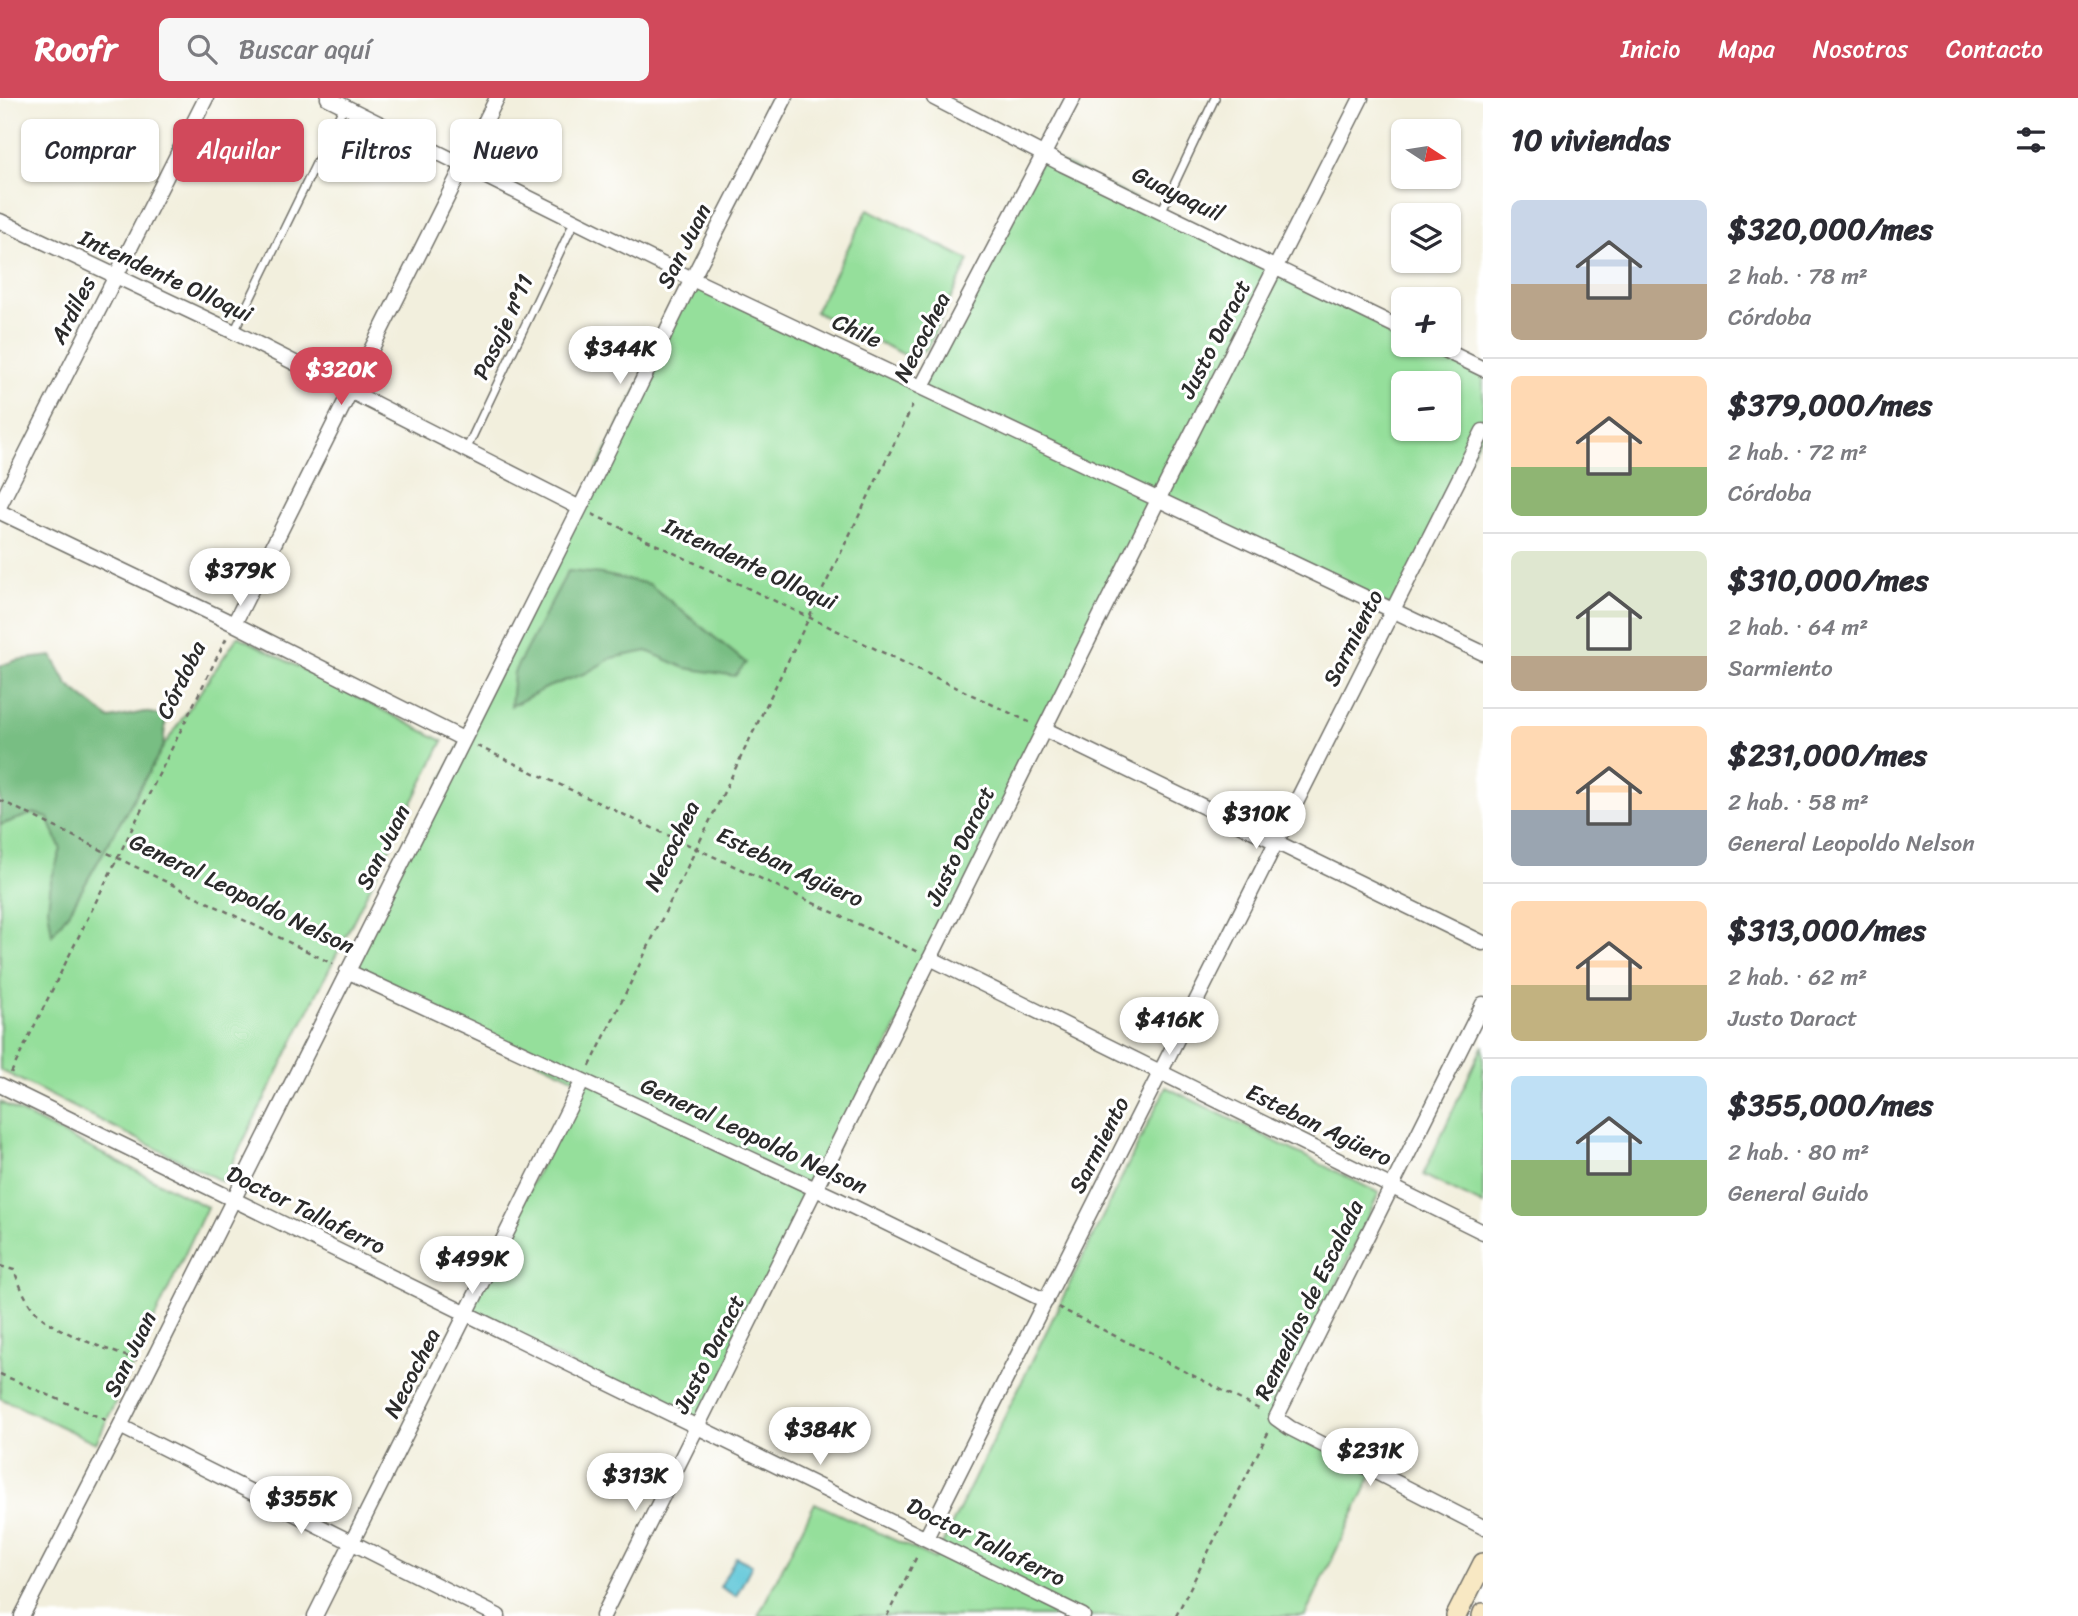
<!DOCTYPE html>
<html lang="es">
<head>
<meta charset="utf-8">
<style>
  body { margin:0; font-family:Sriracha,sans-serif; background:#f7f7f7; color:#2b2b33; height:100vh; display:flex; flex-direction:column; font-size:26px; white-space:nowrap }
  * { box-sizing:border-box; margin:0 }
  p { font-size:23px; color:#7c7c81 }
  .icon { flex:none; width:38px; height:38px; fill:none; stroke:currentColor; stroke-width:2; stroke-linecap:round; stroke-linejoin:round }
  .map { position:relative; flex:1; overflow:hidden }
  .details { display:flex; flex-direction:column; background:#fff; width:595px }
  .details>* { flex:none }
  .banner { position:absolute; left:21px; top:21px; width:665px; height:63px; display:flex; gap:14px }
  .needle { width:46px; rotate:102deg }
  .tools { position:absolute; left:1391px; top:21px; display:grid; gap:14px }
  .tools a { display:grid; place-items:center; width:70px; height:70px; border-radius:10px; background:#fff; box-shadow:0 2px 5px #0004; font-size:35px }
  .price { position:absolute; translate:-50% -60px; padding:0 16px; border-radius:24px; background:#fff; color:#222; font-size:23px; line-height:46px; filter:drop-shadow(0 2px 4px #0008) }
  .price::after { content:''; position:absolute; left:50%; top:42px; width:21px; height:16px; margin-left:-10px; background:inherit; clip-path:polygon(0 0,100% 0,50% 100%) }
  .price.selected { background:#d1495b; color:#fff }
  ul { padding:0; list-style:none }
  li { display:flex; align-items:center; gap:21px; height:175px; padding:0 28px }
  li+li { border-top:2px solid #e1e1e2 }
  li span { display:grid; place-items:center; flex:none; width:196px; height:140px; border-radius:10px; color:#555 }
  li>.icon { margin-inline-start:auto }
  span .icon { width:84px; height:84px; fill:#fffc; stroke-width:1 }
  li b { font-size:30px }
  h2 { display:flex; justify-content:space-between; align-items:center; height:84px; padding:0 28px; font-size:30px }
  .tag { padding:0 24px; border-radius:10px; background:#fff; box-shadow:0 2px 5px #0004; font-size:24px; line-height:63px }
  .tag.selected { background:#d1495b; color:#fff }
  header { display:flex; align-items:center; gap:42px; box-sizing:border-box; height:98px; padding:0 35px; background:#d1495b; color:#fff }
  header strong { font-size:33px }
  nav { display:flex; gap:38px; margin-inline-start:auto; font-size:24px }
  .search { width:490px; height:63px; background:#f7f7f7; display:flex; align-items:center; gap:18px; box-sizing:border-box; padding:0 24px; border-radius:10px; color:#7c7c81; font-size:26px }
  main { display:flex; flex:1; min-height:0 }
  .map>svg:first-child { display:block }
  .green { fill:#95df9b; stroke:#608563; stroke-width:2; fill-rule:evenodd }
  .forest { fill:#78be83; stroke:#527457; stroke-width:2 }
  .water { fill:#5dc6d8; stroke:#447882; stroke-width:2 }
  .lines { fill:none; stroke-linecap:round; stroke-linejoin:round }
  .lane-casing { stroke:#717069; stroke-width:10 }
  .street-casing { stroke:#717069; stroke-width:17 }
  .secondary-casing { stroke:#717069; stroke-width:22 }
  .path { stroke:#717069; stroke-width:2.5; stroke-dasharray:5 5; stroke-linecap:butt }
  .lane { stroke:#fff; stroke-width:7 }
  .street { stroke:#fff; stroke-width:14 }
  .secondary { stroke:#f8e8c3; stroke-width:19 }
  .labels { text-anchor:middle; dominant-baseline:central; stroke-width:6; stroke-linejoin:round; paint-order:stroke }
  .street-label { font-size:23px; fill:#2b2b2b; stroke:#fff }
</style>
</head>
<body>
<header>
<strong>Roofr</strong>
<div class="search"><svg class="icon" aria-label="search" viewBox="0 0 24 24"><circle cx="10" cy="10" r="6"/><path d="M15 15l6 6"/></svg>Buscar aquí</div>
<nav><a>Inicio</a><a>Mapa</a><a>Nosotros</a><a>Contacto</a></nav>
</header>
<main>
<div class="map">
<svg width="1483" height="1518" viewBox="0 0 1483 1518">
  <rect width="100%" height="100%" fill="#fff"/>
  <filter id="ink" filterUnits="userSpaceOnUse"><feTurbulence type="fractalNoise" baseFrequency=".0143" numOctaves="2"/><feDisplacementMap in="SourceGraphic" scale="14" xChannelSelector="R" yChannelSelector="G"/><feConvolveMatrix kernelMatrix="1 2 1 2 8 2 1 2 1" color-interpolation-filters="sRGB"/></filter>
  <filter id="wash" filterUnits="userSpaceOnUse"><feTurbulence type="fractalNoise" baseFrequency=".00686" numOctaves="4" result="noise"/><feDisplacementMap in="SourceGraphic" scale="28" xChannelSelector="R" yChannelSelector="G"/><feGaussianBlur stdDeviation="1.57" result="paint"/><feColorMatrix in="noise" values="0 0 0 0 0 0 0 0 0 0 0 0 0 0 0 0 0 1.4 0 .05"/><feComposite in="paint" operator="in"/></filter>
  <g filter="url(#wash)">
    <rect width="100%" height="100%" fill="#f2efdd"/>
    <path class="green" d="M1044 56 1403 232 1404 247H1433L1483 271V334L1394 511 1159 400 698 1328 467 1215 582 984 347 873 692 181 922 289ZM1404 285H1449V331H1404Z
      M868 111 969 162 927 251 909 259 815 214Z
      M238 538 443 643 223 1084 0 972V727L34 715 48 719 61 751 52 783V836L71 811 163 649Z
      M1483 947V1107L1423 1077Z
      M1166 989 1379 1095 1276 1319 1374 1373 1305 1518H758L815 1405 935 1461Z
      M0 1004 207 1109 96 1345 0 1300Z"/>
    <path class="forest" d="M568 473 601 476 649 486 746 565 735 578 685 570 647 553 612 560 586 575 548 589 511 608 514 574Z
      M52 558 68 587 110 621 144 614 166 618 163 649 71 811 52 837 48 810 51 783 61 751 48 720 34 715 0 727V568L17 562Z"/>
    <path class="water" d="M736 1459 752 1467 736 1498 720 1489Z"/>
  </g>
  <g filter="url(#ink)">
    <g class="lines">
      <defs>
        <path id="lane" d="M1162 112 1215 0
          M234 234 344 8
          M466 352 575 122"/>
        <path id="street" d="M328 0 692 181 1483 555
          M934 0 1062 66 1404 232
          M0 123 234 234 580 410
          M1434 247 1483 271
          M922 288 1073 0
          M0 407 206 0
          M0 414 234 526 463 641
          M234 526 497 0
          M1044 631 1483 845
          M930 860 1483 1134
          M347 873 837 1101 1046 1203
          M1483 906 1276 1320 1290 1330 1483 1429
          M0 987 1083 1518
          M120 1328 498 1518
          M926 1440 1483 333
          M22 1518 120 1328 580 410 692 181 785 0
          M315 1518 582 984
          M603 1518 1159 400 1361 0"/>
        <path id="secondary" d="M1456 1518 1483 1465
          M1482 1518 1483 1515"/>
      </defs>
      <use href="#lane" class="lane-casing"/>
      <use href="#street" class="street-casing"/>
      <use href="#secondary" class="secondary-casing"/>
      <path class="path" d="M592 416 1029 624
        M477 648 918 854
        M0 702 333 866
        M590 968 914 305
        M11 975 227 539
        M0 1168 14 1172C19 1185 25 1201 34 1212 53 1234 109 1252 137 1262
        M1058 1209 1261 1312
        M0 1276 106 1322
        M887 1518 918 1456
        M1176 1518 1269 1333"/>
      <use href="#lane" class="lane"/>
      <use href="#street" class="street"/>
      <use href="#secondary" class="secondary"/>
    </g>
  </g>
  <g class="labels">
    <g class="street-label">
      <text transform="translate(1178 96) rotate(26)">Guayaquil</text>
      <text transform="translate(684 148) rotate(-63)">San Juan</text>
      <text transform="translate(166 178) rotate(25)">Intendente Olloqui</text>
      <text transform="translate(73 212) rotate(-63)">Ardiles</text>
      <text transform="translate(503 229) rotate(-65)">Pasaje nº11</text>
      <text transform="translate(857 233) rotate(25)">Chile</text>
      <text transform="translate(922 239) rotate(-63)">Necochea</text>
      <text transform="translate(1215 241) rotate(-63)">Justo Daract</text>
      <text transform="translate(750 466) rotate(25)">Intendente Olloqui</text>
      <text transform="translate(1353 540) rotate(-63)">Sarmiento</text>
      <text transform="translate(181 582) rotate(-64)">Córdoba</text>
      <text transform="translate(672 748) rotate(-64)">Necochea</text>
      <text transform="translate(960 748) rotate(-64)">Justo Daract</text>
      <text transform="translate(383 749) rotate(-63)">San Juan</text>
      <text transform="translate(790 769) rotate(25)">Esteban Agüero</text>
      <text transform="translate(242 796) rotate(26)">General Leopoldo Nelson</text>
      <text transform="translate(1319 1027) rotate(26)">Esteban Agüero</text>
      <text transform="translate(754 1038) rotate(25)">General Leopoldo Nelson</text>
      <text transform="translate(1099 1047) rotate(-63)">Sarmiento</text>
      <text transform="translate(306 1112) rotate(26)">Doctor Tallaferro</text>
      <text transform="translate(1309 1202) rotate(-64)">Remedios de Escalada</text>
      <text transform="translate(130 1256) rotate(-64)">San Juan</text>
      <text transform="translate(709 1256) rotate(-63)">Justo Daract</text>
      <text transform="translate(412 1275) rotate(-63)">Necochea</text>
      <text transform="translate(986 1444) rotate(26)">Doctor Tallaferro</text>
    </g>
  </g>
</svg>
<div class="tools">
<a><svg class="needle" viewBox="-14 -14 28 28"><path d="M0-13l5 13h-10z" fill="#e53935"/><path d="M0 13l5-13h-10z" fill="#7c7c81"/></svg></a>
<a><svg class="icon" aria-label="layers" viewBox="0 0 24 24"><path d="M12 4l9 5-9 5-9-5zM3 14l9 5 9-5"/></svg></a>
<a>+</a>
<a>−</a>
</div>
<b class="price" style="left:620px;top:288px">$344K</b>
<b class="price selected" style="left:341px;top:309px">$320K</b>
<b class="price" style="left:240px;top:510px">$379K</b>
<b class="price" style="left:1256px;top:753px">$310K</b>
<b class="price" style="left:1169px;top:959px">$416K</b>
<b class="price" style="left:472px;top:1198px">$499K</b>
<b class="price" style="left:820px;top:1369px">$384K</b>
<b class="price" style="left:1370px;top:1390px">$231K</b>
<b class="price" style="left:635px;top:1415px">$313K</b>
<b class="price" style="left:301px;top:1438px">$355K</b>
<div class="banner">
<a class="tag">Comprar</a>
<a class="tag selected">Alquilar</a>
<a class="tag">Filtros</a>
<a class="tag">Nuevo</a>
</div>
</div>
<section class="details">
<h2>10 viviendas<svg class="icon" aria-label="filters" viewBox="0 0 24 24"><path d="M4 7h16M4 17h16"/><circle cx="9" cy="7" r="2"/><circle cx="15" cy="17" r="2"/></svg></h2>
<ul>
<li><span style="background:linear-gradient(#c9d6e8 60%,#b9a48a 0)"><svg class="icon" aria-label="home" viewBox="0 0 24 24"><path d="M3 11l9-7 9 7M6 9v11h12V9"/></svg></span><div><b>$320,000/mes</b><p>2 hab. · 78 m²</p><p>Córdoba</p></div></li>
<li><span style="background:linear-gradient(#ffd9b3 65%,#8fb573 0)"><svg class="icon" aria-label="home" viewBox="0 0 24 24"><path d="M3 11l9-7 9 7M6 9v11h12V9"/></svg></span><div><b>$379,000/mes</b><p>2 hab. · 72 m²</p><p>Córdoba</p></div></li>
<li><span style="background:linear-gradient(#dfe7d0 75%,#b9a48a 0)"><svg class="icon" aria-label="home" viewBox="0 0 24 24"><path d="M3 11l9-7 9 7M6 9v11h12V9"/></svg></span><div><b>$310,000/mes</b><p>2 hab. · 64 m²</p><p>Sarmiento</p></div></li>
<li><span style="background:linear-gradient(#ffd9b3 60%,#9aa5b1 0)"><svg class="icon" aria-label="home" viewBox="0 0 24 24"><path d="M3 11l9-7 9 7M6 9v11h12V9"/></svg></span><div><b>$231,000/mes</b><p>2 hab. · 58 m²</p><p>General Leopoldo Nelson</p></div></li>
<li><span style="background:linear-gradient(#ffd9b3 60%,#c2b280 0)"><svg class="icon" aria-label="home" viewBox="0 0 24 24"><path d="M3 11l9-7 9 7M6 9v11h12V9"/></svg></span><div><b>$313,000/mes</b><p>2 hab. · 62 m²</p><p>Justo Daract</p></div></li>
<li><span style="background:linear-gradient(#bfe0f5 60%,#8fb573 0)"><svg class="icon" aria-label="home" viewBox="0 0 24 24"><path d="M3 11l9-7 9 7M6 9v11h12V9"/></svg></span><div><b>$355,000/mes</b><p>2 hab. · 80 m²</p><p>General Guido</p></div></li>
</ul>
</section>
</main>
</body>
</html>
